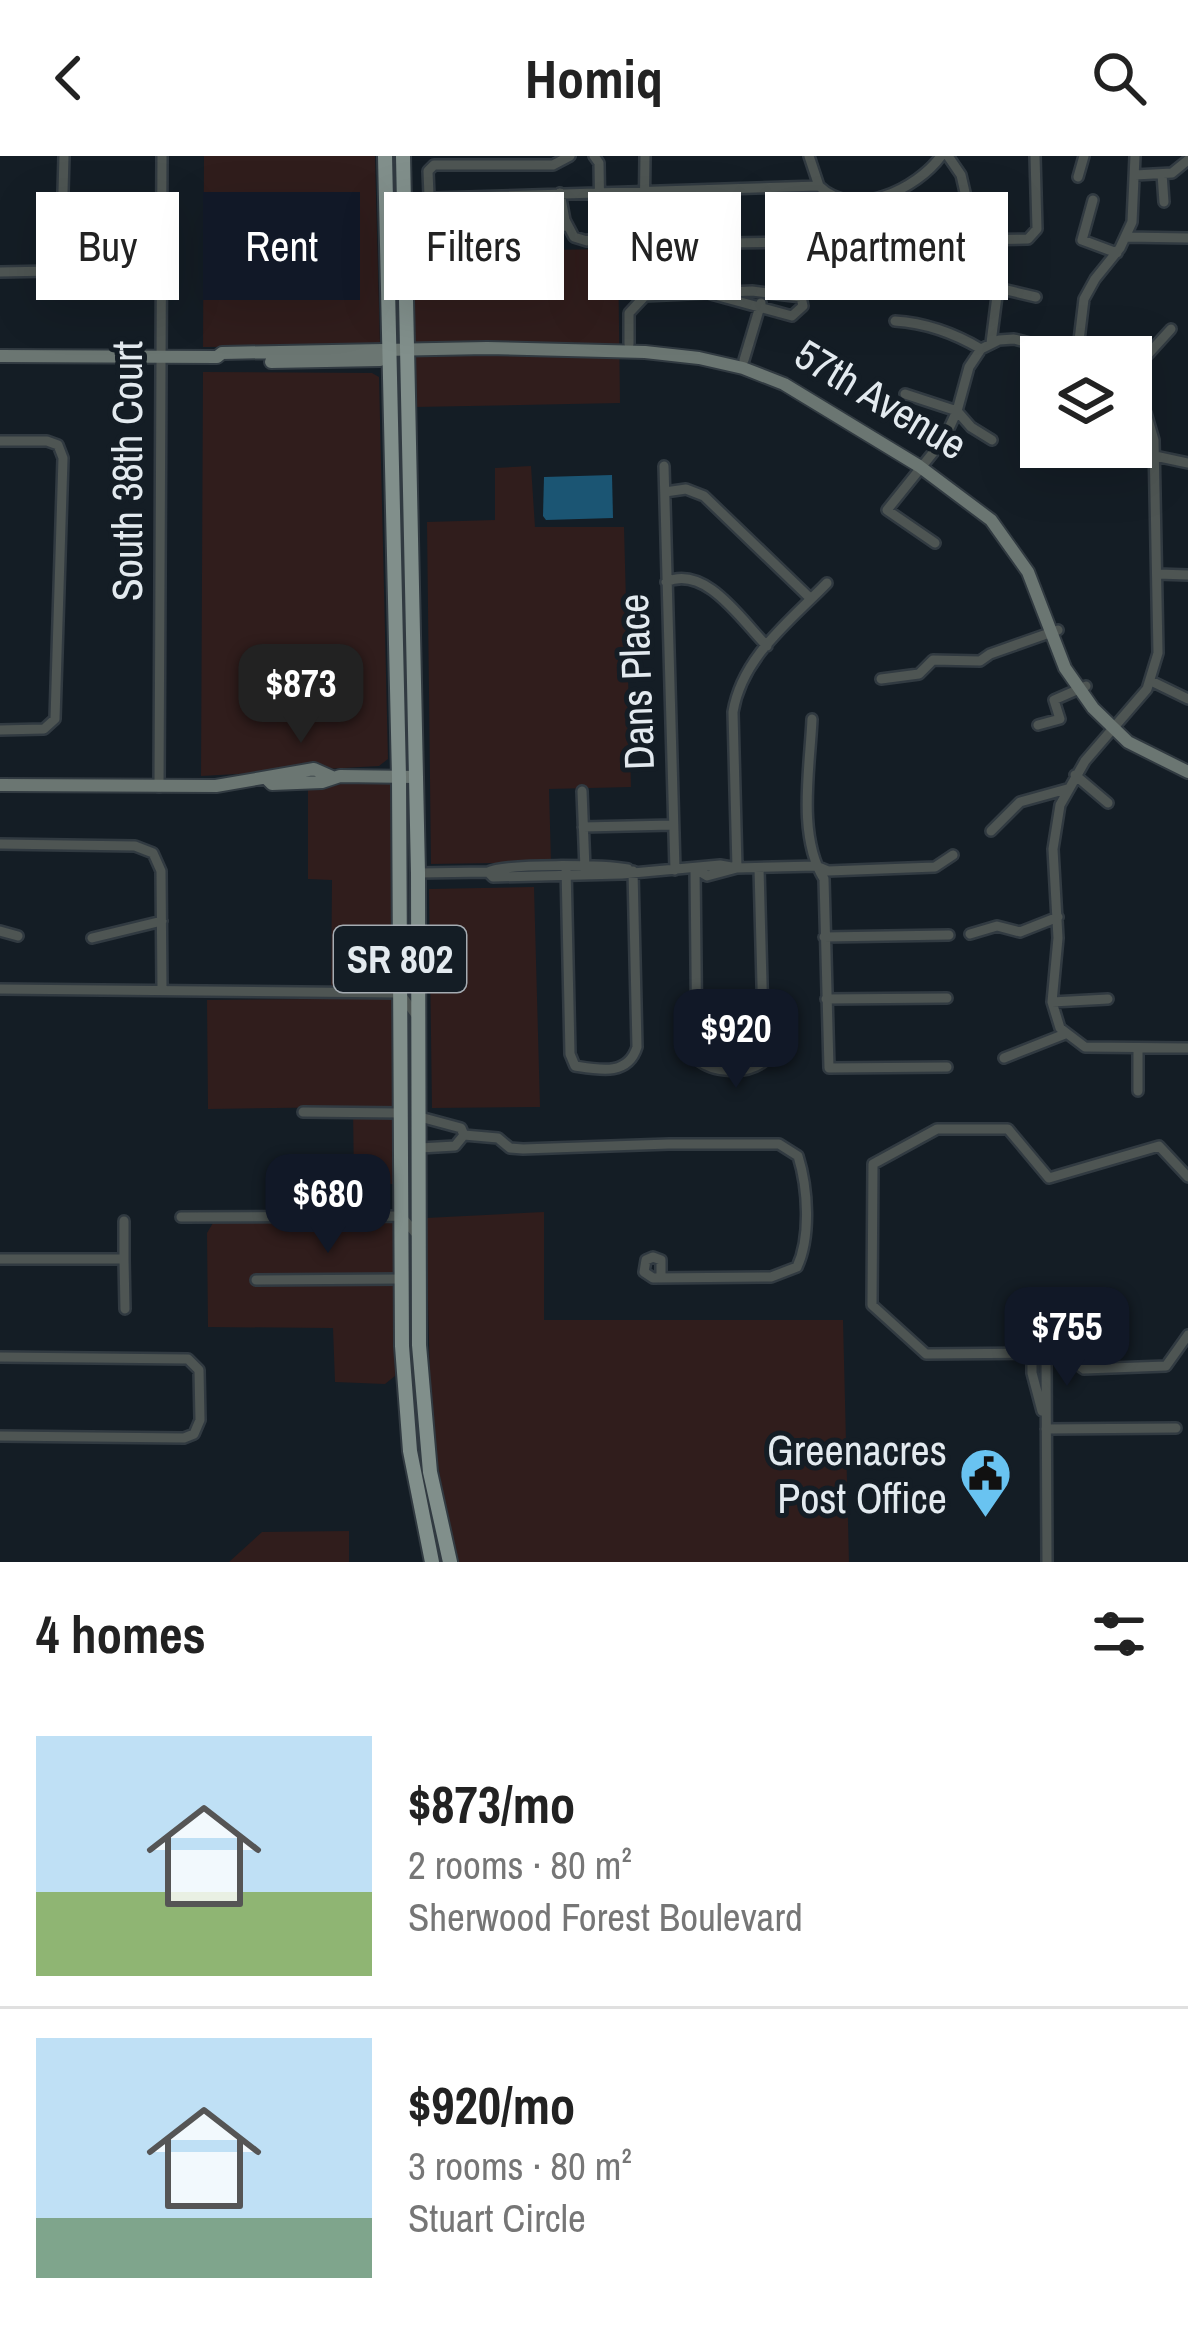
<!DOCTYPE html>
<html lang="en">
<head>
<meta charset="utf-8">
<style>
  body { margin:0; font-family:"Archivo Narrow",sans-serif; background:#f2f2f2; color:#222; height:100vh; display:flex; flex-direction:column; font-size:45px; white-space:nowrap }
  * { box-sizing:border-box; margin:0 }
  p { font-size:39px; color:#767676 }
  .icon { flex:none; width:66px; height:66px; fill:none; stroke:currentColor; stroke-width:2; stroke-linecap:round; stroke-linejoin:round }
  .map { position:relative; height:1406px; overflow:hidden }
  .sheet { display:flex; flex-direction:column; background:#fff; flex:1 }
  .sheet>* { flex:none }
  .top-card { position:absolute; left:36px; top:36px; width:1116px; height:108px; display:flex; gap:24px }
  .tools { position:absolute; left:1020px; top:180px; display:grid; gap:24px }
  .tools a { display:grid; place-items:center; width:132px; height:132px; border-radius:0px; background:#fff; box-shadow:0 12px 48px #0002; font-size:60px }
  .price { position:absolute; translate:-50% -102px; padding:0 27px; border-radius:24px; background:#111827; color:#fff; font-size:39px; line-height:78px; filter:drop-shadow(0 3px 6px #0008) }
  .price::after { content:''; position:absolute; left:50%; top:72px; width:36px; height:27px; margin-left:-18px; background:inherit; clip-path:polygon(0 0,100% 0,50% 100%) }
  .price.active { background:#222; color:#fff }
  ul { padding:0; list-style:none }
  li { display:flex; align-items:center; gap:36px; height:300px; padding:0 36px }
  li+li { border-top:3px solid #e0e0e0 }
  li span { display:grid; place-items:center; flex:none; width:336px; height:240px; border-radius:0px; color:#555 }
  li>.icon { margin-inline-start:auto }
  span .icon { width:144px; height:144px; fill:#fffc; stroke-width:1 }
  li b { font-size:51px }
  h2 { display:flex; justify-content:space-between; align-items:center; height:144px; padding:0 36px; font-size:51px }
  .tag { padding:0 42px; border-radius:0px; background:#fff; box-shadow:0 12px 48px #0002; font-size:42px; line-height:108px }
  .tag.active { background:#111827; color:#fff }
  header { display:flex; justify-content:space-between; align-items:center; height:156px; padding:0 36px; background:#fff; font-size:54px; font-weight:700 }
  .map>svg:first-child { display:block }
  .commercial { fill:#301d1c }
  .water { fill:#1b5573 }
  .lines { fill:none; stroke-linecap:round; stroke-linejoin:round }
  .street-casing { stroke:#313a41; stroke-width:14 }
  .secondary-casing { stroke:#313a41; stroke-width:16 }
  .primary-casing { stroke:#313a41; stroke-width:18 }
  .street { stroke:#4e5553; stroke-width:9 }
  .secondary { stroke:#6b7672; stroke-width:12 }
  .primary { stroke:#818f8b; stroke-width:14 }
  .labels { text-anchor:middle; dominant-baseline:central; stroke-width:10; stroke-linejoin:round; paint-order:stroke }
  .shield { fill:#141d25; stroke:#a5acb2; stroke-width:3 }
  .shield-label { font-size:39px; font-weight:bold; fill:#e3eaef }
  .street-label { font-size:42px; fill:#e3eaef; stroke:#141d25 }
  .poi-label { font-size:42px; fill:#e3eaef; stroke:#141d25; text-anchor:end }
</style>
</head>
<body>
<header><svg class="icon" aria-label="back" viewBox="0 0 24 24"><path d="M15 5l-7 7 7 7"/></svg>Homiq<svg class="icon" aria-label="search" viewBox="0 0 24 24"><circle cx="10" cy="10" r="6"/><path d="M15 15l6 6"/></svg></header>
<div class="map">
<svg width="1188" height="1406" viewBox="0 0 1188 1406">
  <rect width="100%" height="100%" fill="#141d25"/>
  <path class="commercial" d="M204 0H375L380 190 203 191Z
    M618 93 620 247 415 251 414 96Z
    M203 216 372 217 379 221 388 603 379 610 201 620Z
    M531 310 535 371H624L631 631 549 633 551 706 431 708 427 366 495 364V312Z
    M391 625 396 1028H354L353 951 208 953 207 844 331 843 332 724 308 723V630Z
    M534 731 540 951 432 952 429 733Z
    M544 1056V1164H843L849 1406H459L450 1380 431 1267 426 1062Z
    M393 1064 395 1220 385 1228 335 1226 333 1172 208 1171 207 1077 213 1067Z
    M349 1375V1406H229L262 1376Z"/>
  <path class="water" d="M612 319 613 362 546 364 543 360 544 321Z"/>
  <g class="lines">
    <defs>
      <path id="street" d="M645 0 644 77 653 88 1028 83 1037 73 1035 0
        M809 0 819 30
        M948 0 961 19 976 84
        M1162 18 1164 46
        M1135 19 1172 17 1188 4
        M1078 21 1084 0
        M560 37 565 64 574 81 587 85 596 81 600 71 599 7 594 0
        M403 43 819 30C854 64 917 33 941 0
        M1093 44 1082 84 1117 97
        M567 70 437 72 430 65 428 15 434 9H553L570 0
        M1126 81 1188 82
        M0 116 52 115 61 107 64 0
        M895 165C927 167 954 177 981 193
        M991 187 998 132 1036 141
        M629 188V157L645 140 752 135 801 141 803 150 792 160 711 138
        M1077 201 1084 143 1095 123 1120 92 1132 66 1135 0
        M744 204 761 147
        M1131 217 1171 173
        M1131 232 1146 257 1154 284 1158 497 1147 533 1085 605 1060 649 1053 693 1058 782 1052 846 1060 872 1085 891 1188 892
        M905 238 957 255 971 271 992 284
        M1038 278 1041 271
        M0 285H47L58 289 63 302 55 563 44 573 0 574
        M1155 300 1188 307
        M664 310 675 714
        M665 336 686 333 704 340 811 443
        M935 387 887 354 944 283 957 255 969 211 981 193 999 184 1014 183 1085 201
        M1158 418 1188 419
        M666 426C706 408 742 465 767 490
        M881 523 919 518 933 504 980 505 990 498 1058 474
        M1151 525 1188 543
        M812 563C810 611 797 680 824 723L829 912 947 911
        M1038 569 1060 563 1054 544 1086 530
        M1075 619 1108 647
        M159 631 162 0
        M582 635 585 713
        M583 671 673 669
        M991 675 1020 646 1067 633
        M0 688 135 690 153 697 161 715 162 834
        M566 711 570 898 575 910C600 914 628 920 637 891L633 715
        M737 712 733 556C742 501 790 465 827 427
        M695 713 697 903C713 917 747 919 764 905L759 712
        M697 714 707 720 737 712
        M488 716 493 721 622 718 720 709 737 712 816 710 828 715 935 711 953 699
        M418 717 488 716C506 707 605 709 628 713
        M0 775 18 780
        M970 778 997 770 1020 776 1058 761
        M824 781 949 779
        M92 782 162 765
        M0 833 400 837 415 858
        M826 843 947 842
        M1052 846 1108 843
        M1138 893V935
        M1004 902 1065 878
        M303 956 401 957
        M420 961 461 972 464 979 455 990 420 992
        M464 979 498 982 510 992 523 993 669 988H779L798 1000C808 1032 811 1081 797 1111L771 1121 653 1122 644 1116 646 1104 653 1101 661 1104V1119
        M1188 1021 1159 990 1049 1022 1008 973H937L873 1008 872 1149 926 1198 1046 1197 1063 1198 1084 1213 1166 1210 1188 1179
        M181 1061 401 1060 418 1080
        M124 1065V1103
        M0 1103H124L125 1153
        M256 1124 401 1123
        M1032 1197V1217L1042 1255
        M1046 1197 1047 1406
        M0 1201 188 1203 199 1214 200 1264 194 1278 184 1282 0 1280
        M1046 1273 1176 1272"/>
      <path id="secondary" d="M0 200 217 201 222 197 487 192 645 196 699 202 743 212 784 228 919 310 991 364 1028 416 1065 512 1093 552 1128 586 1188 616
        M271 206 380 204 390 197
        M266 622 272 628 322 626 340 620 415 621
        M0 629 216 630 314 613 332 621"/>
      <path id="primary" d="M385 0 399 621 402 1190 410 1295 432 1406
        M403 0 418 717 419 1189 430 1316 450 1406"/>
    </defs>
    <use href="#street" class="street-casing"/>
    <use href="#secondary" class="secondary-casing"/>
    <use href="#primary" class="primary-casing"/>
    <use href="#street" class="street"/>
    <use href="#secondary" class="secondary"/>
    <use href="#primary" class="primary"/>
  </g>
  <defs>
    <symbol id="civic-pin" viewBox="-11 -11 22 30"><path d="M0 17L-7.5 6A9.5 9.5 0 1 1 7.5 6Z" fill="#69c3f1" stroke="#141d25"/><path d="M-.6-6.5H3V-4.5H.6V-3L4-1V1h2V6H-6V1h2V-1L-.6-3ZM-1.2 2.5V6h2.4V2.5Z" fill="#111"/></symbol>
  </defs>
  <g fill-rule="evenodd">
    <use href="#civic-pin" x="956" y="1288" width="59" height="81"/>
  </g>
  <g class="labels">
    <rect class="shield" x="334" y="770" width="132" height="66" rx="9"/>
    <g class="shield-label">
      <text x="400" y="803">SR 802</text>
    </g>
    <g class="street-label">
      <text transform="translate(881 243) rotate(31)">57th Avenue</text>
      <text transform="translate(127 315) rotate(-90)">South 38th Court</text>
      <text transform="translate(636 526) rotate(-92)">Dans Place</text>
    </g>
    <g class="poi-label">
      <text x="947" y="1294">Greenacres<tspan x="947" dy="48">Post Office</tspan></text>
    </g>
  </g>
</svg>
<div class="tools">
<a><svg class="icon" aria-label="layers" viewBox="0 0 24 24"><path d="M12 4l9 5-9 5-9-5zM3 14l9 5 9-5"/></svg></a>
</div>
<b class="price active" style="left:301px;top:590px">$873</b>
<b class="price" style="left:736px;top:935px">$920</b>
<b class="price" style="left:328px;top:1100px">$680</b>
<b class="price" style="left:1067px;top:1233px">$755</b>
<div class="top-card">
<a class="tag">Buy</a>
<a class="tag active">Rent</a>
<a class="tag">Filters</a>
<a class="tag">New</a>
<a class="tag">Apartment</a>
</div>
</div>
<section class="sheet">
<h2>4 homes<svg class="icon" aria-label="filters" viewBox="0 0 24 24"><path d="M4 7h16M4 17h16"/><circle cx="9" cy="7" r="2"/><circle cx="15" cy="17" r="2"/></svg></h2>
<ul>
<li><span style="background:linear-gradient(#bfe0f5 65%,#8fb573 0)"><svg class="icon" aria-label="home" viewBox="0 0 24 24"><path d="M3 11l9-7 9 7M6 9v11h12V9"/></svg></span><div><b>$873/mo</b><p>2 rooms · 80 m²</p><p>Sherwood Forest Boulevard</p></div></li>
<li><span style="background:linear-gradient(#bfe0f5 75%,#7fa58c 0)"><svg class="icon" aria-label="home" viewBox="0 0 24 24"><path d="M3 11l9-7 9 7M6 9v11h12V9"/></svg></span><div><b>$920/mo</b><p>3 rooms · 80 m²</p><p>Stuart Circle</p></div></li>
</ul>
</section>
</body>
</html>
